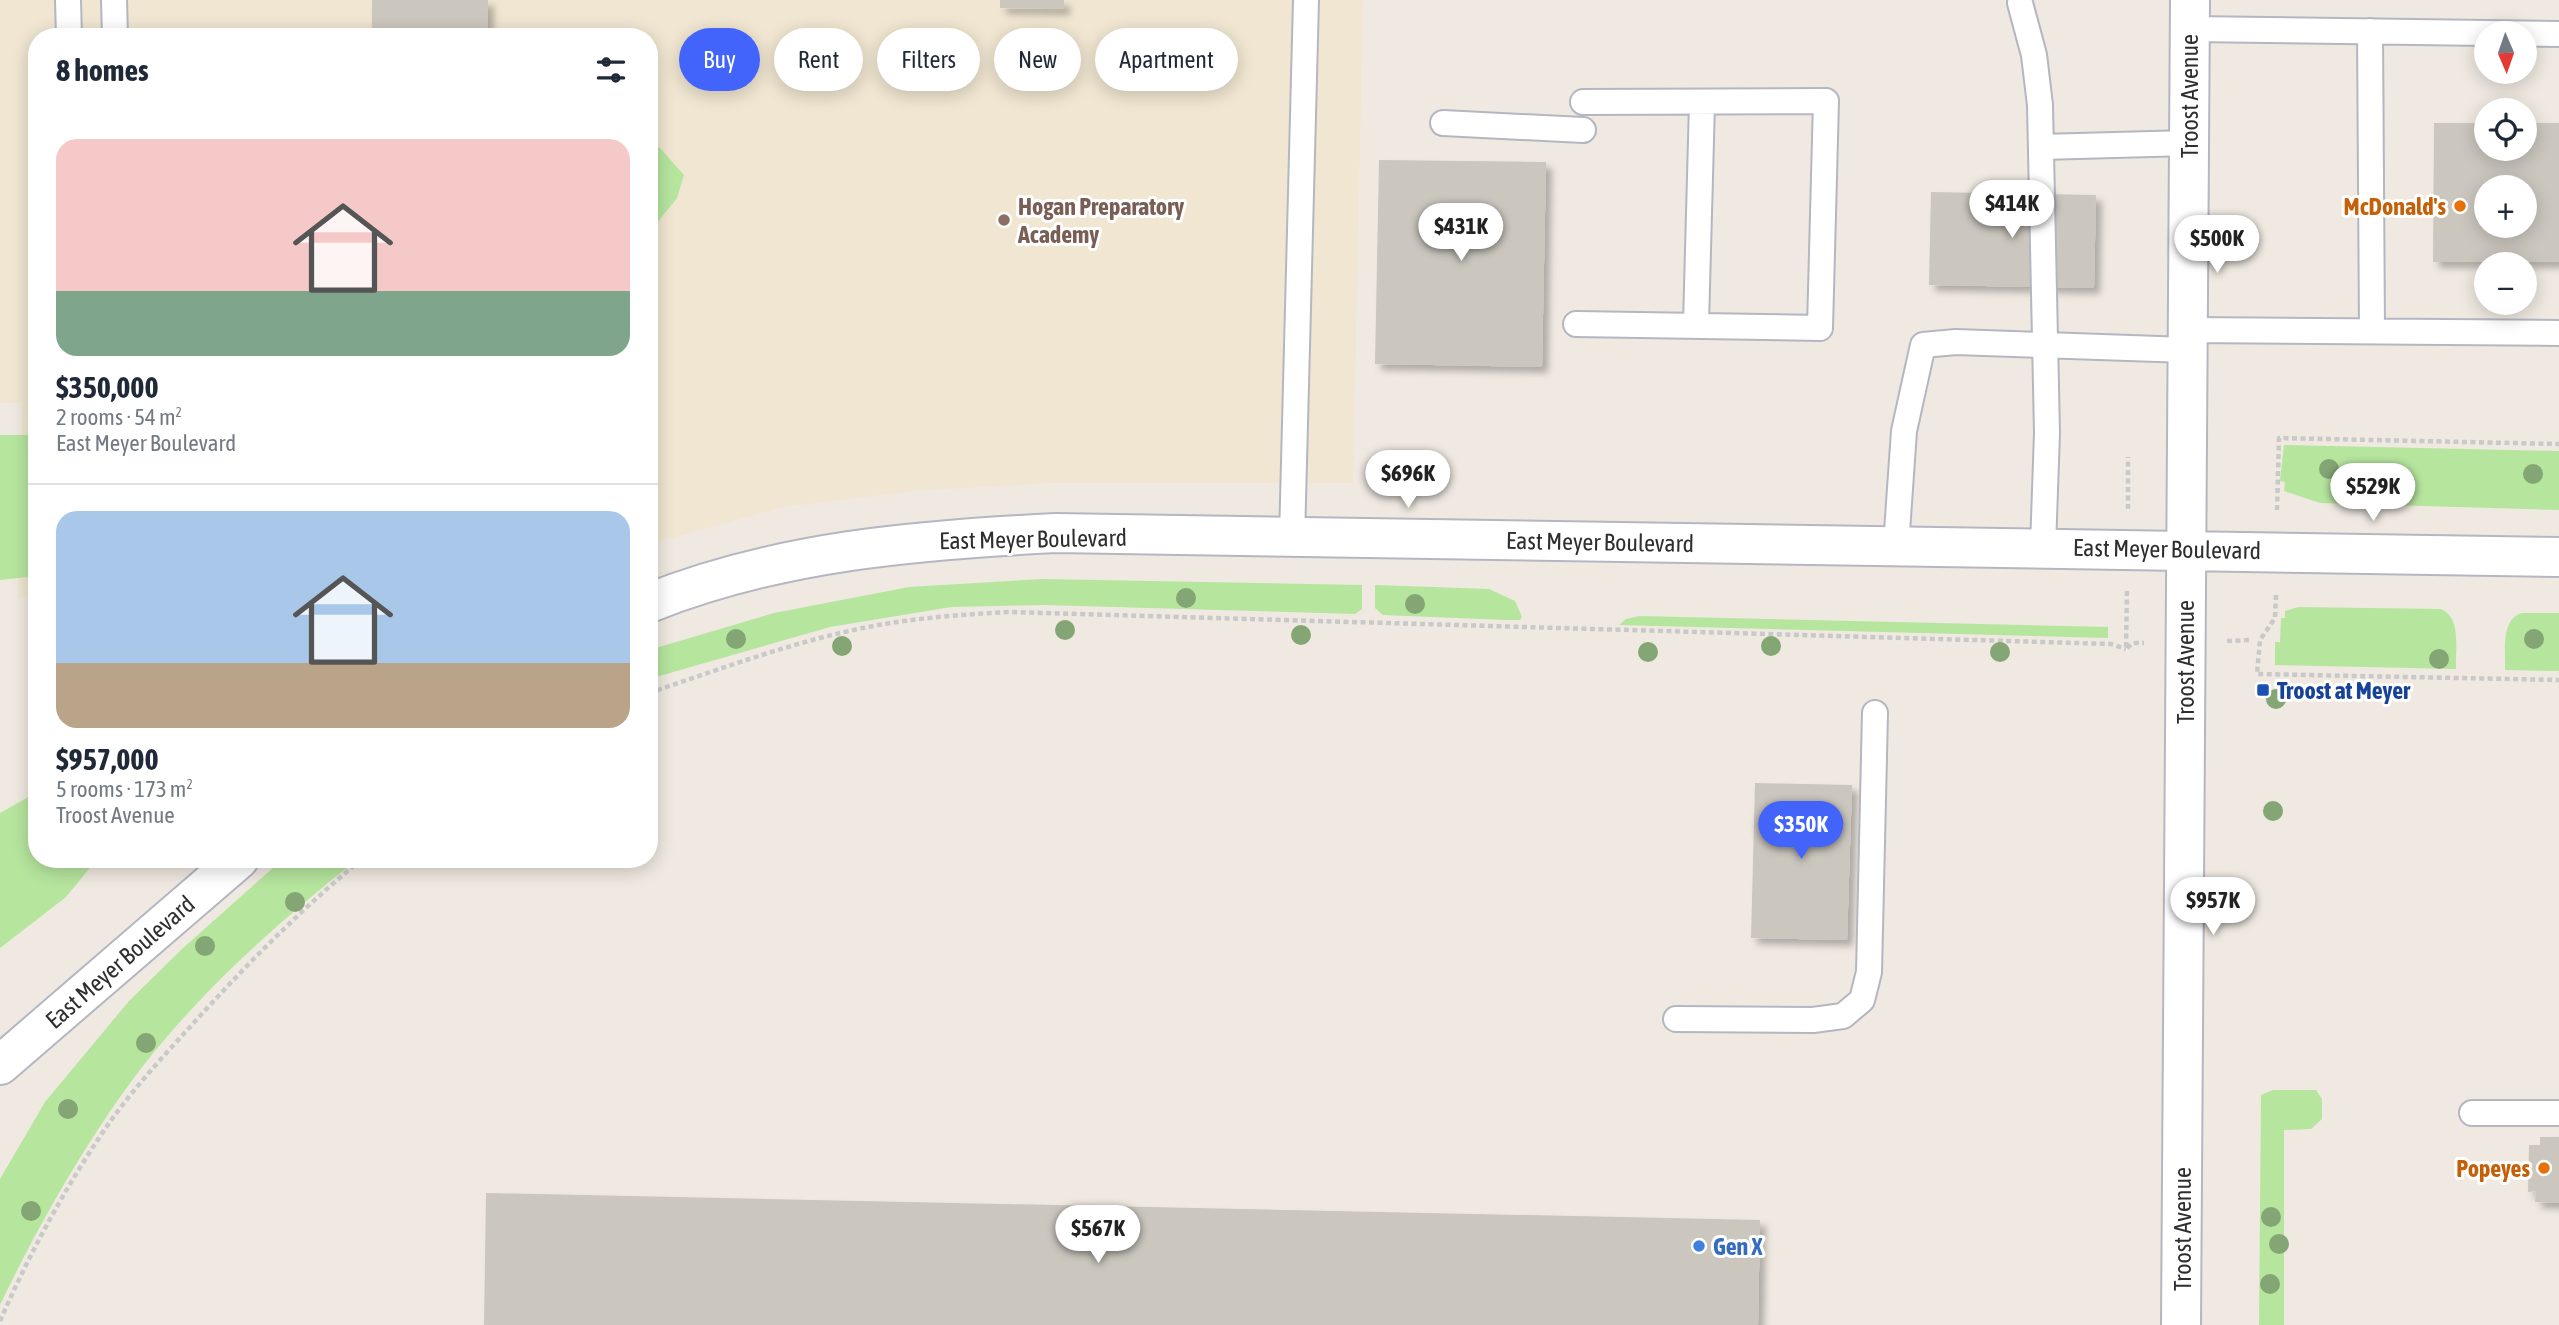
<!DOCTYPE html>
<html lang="en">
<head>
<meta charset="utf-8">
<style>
  body { margin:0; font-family:"Asap Condensed",sans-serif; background:#f2f2f3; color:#1f2937; height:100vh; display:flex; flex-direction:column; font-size:26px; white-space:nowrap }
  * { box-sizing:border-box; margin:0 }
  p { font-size:23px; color:#747a83 }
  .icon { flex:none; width:38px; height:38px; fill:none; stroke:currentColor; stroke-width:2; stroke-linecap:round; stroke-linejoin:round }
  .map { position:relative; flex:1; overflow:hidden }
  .drawer { position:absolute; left:28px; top:28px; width:630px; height:840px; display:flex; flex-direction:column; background:#fff; border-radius:28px; box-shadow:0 4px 18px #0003 }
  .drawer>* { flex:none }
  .top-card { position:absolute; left:679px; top:28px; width:665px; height:63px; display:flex; gap:14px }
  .needle { width:46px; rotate:178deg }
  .tools { position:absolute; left:2474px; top:21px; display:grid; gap:14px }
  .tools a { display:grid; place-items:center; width:63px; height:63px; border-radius:50%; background:#fff; box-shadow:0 4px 18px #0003; font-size:35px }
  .price { position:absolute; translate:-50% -60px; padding:0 16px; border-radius:24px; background:#fff; color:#222; font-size:23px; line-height:46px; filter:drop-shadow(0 2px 4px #0008) }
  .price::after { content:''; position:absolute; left:50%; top:42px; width:21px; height:16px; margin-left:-10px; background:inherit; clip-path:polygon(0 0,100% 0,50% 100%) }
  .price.on { background:#4264fb; color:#fff }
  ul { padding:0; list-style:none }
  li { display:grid; align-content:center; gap:14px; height:371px; padding:0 28px }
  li+li { border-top:2px solid #e0e1e3 }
  li span { display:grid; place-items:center; height:217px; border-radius:21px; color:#555 }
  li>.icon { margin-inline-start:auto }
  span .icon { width:126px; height:126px; fill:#fffc; stroke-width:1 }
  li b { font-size:30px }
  h2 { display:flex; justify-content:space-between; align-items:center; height:84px; padding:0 28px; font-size:30px }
  .chip { padding:0 24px; border-radius:32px; background:#fff; box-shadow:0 4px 18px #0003; font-size:24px; line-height:63px }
  .chip.on { background:#4264fb; color:#fff }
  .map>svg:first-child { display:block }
  .education { fill:#f0e6d1 }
  .green { fill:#b6e59e }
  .building { fill:#cbc7bf; fill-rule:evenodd; filter:url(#shadow) }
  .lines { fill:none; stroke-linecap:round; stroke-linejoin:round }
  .service-casing { stroke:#b4b7c1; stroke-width:28 }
  .secondary-casing { stroke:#b4b7c1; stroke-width:42 }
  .path { stroke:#c9c9c9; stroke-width:4.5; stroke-dasharray:5 3.5; stroke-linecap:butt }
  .service { stroke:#fff; stroke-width:24 }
  .secondary { stroke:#fff; stroke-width:38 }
  .tree { fill:#84a574 }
  .food-dot { fill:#e8710a; stroke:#fff; stroke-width:2.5 }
  .education-dot { fill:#8d6e63; stroke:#fff; stroke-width:2.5 }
  .transit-dot { fill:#1a4fb4; stroke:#fff; stroke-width:2.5 }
  .shop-dot { fill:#3f7fe0; stroke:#fff; stroke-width:2.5 }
  .labels { text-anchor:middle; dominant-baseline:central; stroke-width:6; stroke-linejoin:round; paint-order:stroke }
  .street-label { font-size:24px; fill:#2e2e2e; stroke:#fff }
  .education-label { font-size:24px; font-weight:bold; fill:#785e54; stroke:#fff; text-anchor:start }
  .food-label { font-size:24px; font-weight:bold; fill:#c56008; stroke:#fff; text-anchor:end }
  .transit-label { font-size:24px; font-weight:bold; fill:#164399; stroke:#fff; text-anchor:start }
  .shop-label { font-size:24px; font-weight:bold; fill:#366cbe; stroke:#fff; text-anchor:start }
</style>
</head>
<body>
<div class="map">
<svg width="2559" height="1325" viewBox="0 0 2559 1325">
  <defs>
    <filter id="shadow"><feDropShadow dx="6" dy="6" stdDeviation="3.5" flood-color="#0004"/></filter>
  </defs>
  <rect width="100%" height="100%" fill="#efe9e1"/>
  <path class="education" d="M0 0H1363L1353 483H1048L914 491 783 507 649 544V37H37V596L18 597 22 403H0Z"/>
  <path class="green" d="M649 144 660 148 684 175 677 198 649 233Z
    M0 435H37V576L0 580Z
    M2284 445 2559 451V510L2320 503 2284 491 2285 482 2280 481Z
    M1043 579 1362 585V609L1355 614 1044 605 951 607 830 627 649 679V650L774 613 909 587Z
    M1375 585 1489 589 1515 601 1522 617 1520 620H1506L1383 615 1375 608Z
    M2298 607 2441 609C2462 618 2455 649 2456 669L2275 665V642H2280L2281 618H2285V611Z
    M2522 613H2559V671L2505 670C2506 651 2500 620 2522 613Z
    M1639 616 2108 627V638L1619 625 1626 619Z
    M37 792V859H97L66 897 0 948V813Z
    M283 859H358C273 926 188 1002 125 1090 77 1157 36 1230 0 1305V1179L45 1102 129 1001 182 949Z
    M2273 1090H2316L2322 1099V1119L2311 1129 2284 1130V1325H2259L2261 1095Z"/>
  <path class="building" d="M372 0H488L487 37H369L372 33Z
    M1000 0H1064V9L1000 8Z
    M2434 123H2487V149H2525V123H2559V262H2433ZM2487 187H2525V226H2487Z
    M1379 160 1546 162 1542 367 1375 364Z
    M1931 192 2096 195 2094 288 1929 285Z
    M1755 783 1852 785 1847 940 1751 938Z
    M2540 1137H2559V1203L2535 1202 2536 1191 2528 1192 2529 1145H2540Z
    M486 1193 1760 1220 1758 1325H484Z"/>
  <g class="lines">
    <defs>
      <path id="service" d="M68 0 69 37
        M114 0 115 37
        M2020 3 2034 55 2040 105 2047 433 2043 547
        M2190 29 2559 34
        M2370 31 2372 331
        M1443 123 1583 130
        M2041 147 2189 143
        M1576 324 1820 328 1826 101 1583 102
        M1696 324 1702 103
        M2187 330 2559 333
        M1292 539 1306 0
        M1896 546 1904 431 1923 345 1956 342 2187 350
        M1676 1019 1813 1020 1843 1016 1862 1000 1869 972 1875 713
        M2472 1113H2559"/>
      <path id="secondary" d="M649 603C779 551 917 540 1056 533L2559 557
        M0 1065 239 859
        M2181 1325 2190 0"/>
    </defs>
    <use href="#service" class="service-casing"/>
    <use href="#secondary" class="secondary-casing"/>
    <path class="path" d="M2128 509V457
      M2277 510 2279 438 2559 444
      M2127 591 2126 649 2133 643H2144
      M2276 595 2275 618 2260 640 2257 674 2559 680
      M2227 641 2251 640
      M649 693C715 671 781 646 849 631 901 619 954 615 1008 612L2111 644 2126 649
      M0 1321C27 1259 61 1195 99 1138 125 1098 158 1062 190 1027 244 967 300 910 362 859"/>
    <use href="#service" class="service"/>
    <use href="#secondary" class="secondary"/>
  </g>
  <g class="tree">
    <circle cx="2329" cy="469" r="10"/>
    <circle cx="2533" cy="474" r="10"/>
    <circle cx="1186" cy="598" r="10"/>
    <circle cx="1415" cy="604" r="10"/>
    <circle cx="1065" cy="630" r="10"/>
    <circle cx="1301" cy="635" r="10"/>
    <circle cx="736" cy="639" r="10"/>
    <circle cx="2534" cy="639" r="10"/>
    <circle cx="842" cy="646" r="10"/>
    <circle cx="1771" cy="646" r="10"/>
    <circle cx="1648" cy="652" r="10"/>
    <circle cx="2000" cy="652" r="10"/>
    <circle cx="2439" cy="659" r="10"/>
    <circle cx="2276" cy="699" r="10"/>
    <circle cx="2273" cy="811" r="10"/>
    <circle cx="295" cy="902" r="10"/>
    <circle cx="205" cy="946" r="10"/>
    <circle cx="146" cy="1043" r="10"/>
    <circle cx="68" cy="1109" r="10"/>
    <circle cx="31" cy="1211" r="10"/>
    <circle cx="2271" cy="1217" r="10"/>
    <circle cx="2279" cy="1244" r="10"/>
    <circle cx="2270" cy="1284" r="10"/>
  </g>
  <g class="food-dot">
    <circle cx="2460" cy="206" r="7"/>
    <circle cx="2544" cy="1168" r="7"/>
  </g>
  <circle class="education-dot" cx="1004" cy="220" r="7"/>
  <rect class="transit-dot" x="2256" y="683" width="14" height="14" rx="3.5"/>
  <circle class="shop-dot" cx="1699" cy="1246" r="7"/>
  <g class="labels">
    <g class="street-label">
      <text transform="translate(2189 96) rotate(-90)">Troost Avenue</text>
      <text transform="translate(1033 539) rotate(-1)">East Meyer Boulevard</text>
      <text transform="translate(1600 542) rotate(1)">East Meyer Boulevard</text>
      <text transform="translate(2167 549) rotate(1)">East Meyer Boulevard</text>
      <text transform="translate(2185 662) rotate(-90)">Troost Avenue</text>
      <text transform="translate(120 962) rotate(-41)">East Meyer Boulevard</text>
      <text transform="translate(2182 1229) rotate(-90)">Troost Avenue</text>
    </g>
    <g class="education-label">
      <text x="1018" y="206">Hogan Preparatory<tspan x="1018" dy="28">Academy</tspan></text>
    </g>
    <g class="food-label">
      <text x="2446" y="206">McDonald's</text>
      <text x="2530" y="1168">Popeyes</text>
    </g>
    <g class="transit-label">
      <text x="2277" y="690">Troost at Meyer</text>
    </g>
    <g class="shop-label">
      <text x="1713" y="1246">Gen X</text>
    </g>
  </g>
</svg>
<div class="tools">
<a><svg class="needle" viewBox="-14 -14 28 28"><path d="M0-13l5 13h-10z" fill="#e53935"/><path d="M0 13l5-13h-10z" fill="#747a83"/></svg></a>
<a><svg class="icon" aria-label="locate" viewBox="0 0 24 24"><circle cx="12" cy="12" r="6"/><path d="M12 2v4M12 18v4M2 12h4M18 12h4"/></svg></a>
<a>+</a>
<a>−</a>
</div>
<b class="price" style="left:2012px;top:240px">$414K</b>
<b class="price" style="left:1461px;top:263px">$431K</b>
<b class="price" style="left:2217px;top:275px">$500K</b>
<b class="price" style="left:1408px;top:510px">$696K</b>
<b class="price" style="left:2373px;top:523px">$529K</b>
<b class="price on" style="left:1801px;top:861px">$350K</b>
<b class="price" style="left:2213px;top:937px">$957K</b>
<b class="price" style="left:1098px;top:1265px">$567K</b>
<div class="top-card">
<a class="chip on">Buy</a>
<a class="chip">Rent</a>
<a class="chip">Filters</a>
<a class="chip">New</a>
<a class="chip">Apartment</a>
</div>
<section class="drawer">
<h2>8 homes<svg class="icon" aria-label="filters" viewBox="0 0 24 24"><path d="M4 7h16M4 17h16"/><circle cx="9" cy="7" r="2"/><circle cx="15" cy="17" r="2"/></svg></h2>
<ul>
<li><span style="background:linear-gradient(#f6c9c9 70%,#7fa58c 0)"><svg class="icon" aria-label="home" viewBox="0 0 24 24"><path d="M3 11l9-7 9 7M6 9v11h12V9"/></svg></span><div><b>$350,000</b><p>2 rooms · 54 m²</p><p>East Meyer Boulevard</p></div></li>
<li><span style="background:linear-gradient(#a9c7e8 70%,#b9a48a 0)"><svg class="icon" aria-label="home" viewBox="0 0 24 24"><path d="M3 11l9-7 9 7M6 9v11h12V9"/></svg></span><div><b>$957,000</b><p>5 rooms · 173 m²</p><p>Troost Avenue</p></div></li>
</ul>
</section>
</div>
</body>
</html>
